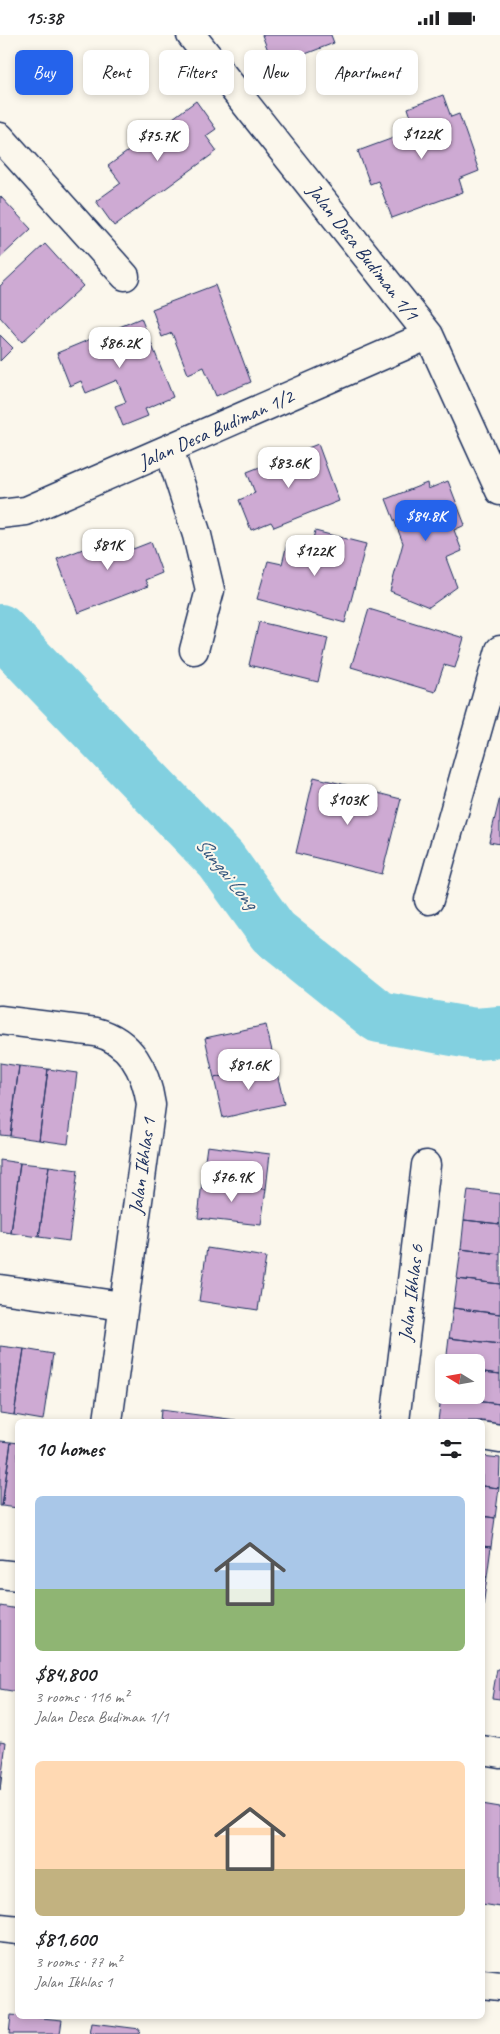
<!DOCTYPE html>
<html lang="en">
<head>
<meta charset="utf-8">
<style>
  body { margin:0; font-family:Caveat,sans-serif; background:#f6f6f6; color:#202124; height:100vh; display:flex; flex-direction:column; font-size:19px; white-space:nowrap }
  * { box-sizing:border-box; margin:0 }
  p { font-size:16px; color:#757577 }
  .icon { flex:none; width:28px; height:28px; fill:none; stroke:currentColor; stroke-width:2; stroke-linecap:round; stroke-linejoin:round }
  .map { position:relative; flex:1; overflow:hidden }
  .details { position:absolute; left:15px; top:1384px; width:470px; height:600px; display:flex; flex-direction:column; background:#fff; border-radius:8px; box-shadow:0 2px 8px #0003 }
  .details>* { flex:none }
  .top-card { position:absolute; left:15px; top:15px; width:470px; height:45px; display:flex; gap:10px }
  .needle { width:32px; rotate:281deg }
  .controls { position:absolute; left:435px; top:1319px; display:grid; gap:10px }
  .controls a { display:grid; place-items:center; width:50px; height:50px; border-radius:8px; background:#fff; box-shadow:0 2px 8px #0003; font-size:25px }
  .price { position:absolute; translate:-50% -42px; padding:0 11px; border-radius:10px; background:#fff; color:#222; font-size:16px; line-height:32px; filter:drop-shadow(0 1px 2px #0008) }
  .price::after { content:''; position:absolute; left:50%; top:30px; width:15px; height:11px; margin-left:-8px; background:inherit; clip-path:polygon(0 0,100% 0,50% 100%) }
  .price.current { background:#2563eb; color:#fff }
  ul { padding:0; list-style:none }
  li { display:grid; align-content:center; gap:10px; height:265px; padding:0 20px }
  li span { display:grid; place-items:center; height:155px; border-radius:8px; color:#555 }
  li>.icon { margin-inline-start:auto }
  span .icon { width:90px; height:90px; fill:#fffc; stroke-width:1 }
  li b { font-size:21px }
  h2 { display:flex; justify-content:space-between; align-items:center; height:60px; padding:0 20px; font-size:21px }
  .chip { padding:0 18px; border-radius:8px; background:#fff; box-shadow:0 2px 8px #0003; font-size:18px; line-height:45px }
  .chip.current { background:#2563eb; color:#fff }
  .status { display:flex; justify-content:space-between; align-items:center; height:35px; padding:0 25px; background:#fff; direction:ltr }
  .status svg { height:14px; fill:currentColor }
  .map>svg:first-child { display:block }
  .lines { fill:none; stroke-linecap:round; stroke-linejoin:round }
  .river { stroke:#82d0e0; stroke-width:52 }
  .building { fill:#ceaad3; stroke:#1b2f5e }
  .minor-casing { stroke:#1b2f5e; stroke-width:31 }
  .minor { stroke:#fbf7ec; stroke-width:28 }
  .labels { text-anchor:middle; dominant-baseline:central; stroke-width:4; stroke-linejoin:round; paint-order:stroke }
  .street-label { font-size:20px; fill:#1b2f5e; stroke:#fbf7ec }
  .water-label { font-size:21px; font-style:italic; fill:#35577e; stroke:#fbf7ec }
</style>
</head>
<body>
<div class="status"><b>15:38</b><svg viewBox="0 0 49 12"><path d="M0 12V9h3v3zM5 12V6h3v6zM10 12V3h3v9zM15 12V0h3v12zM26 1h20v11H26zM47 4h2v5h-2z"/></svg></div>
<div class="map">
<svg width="500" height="1999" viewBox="0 0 500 1999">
  <rect width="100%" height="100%" fill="#fbf7ec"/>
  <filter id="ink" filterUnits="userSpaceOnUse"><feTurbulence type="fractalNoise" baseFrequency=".02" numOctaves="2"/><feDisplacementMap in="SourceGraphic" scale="10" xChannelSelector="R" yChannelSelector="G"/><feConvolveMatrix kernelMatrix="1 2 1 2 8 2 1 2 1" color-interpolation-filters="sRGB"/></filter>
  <g filter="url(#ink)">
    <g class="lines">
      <path class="river" d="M0 595 221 825 273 897 379 982 475 999 500 997"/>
    </g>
    <path class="building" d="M262 0H331L334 8 274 31Z
      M443 60 451 82 459 79 479 136 459 144 463 157 392 183 378 146 370 149 358 116 415 95 408 73Z
      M196 66 216 94 206 101 217 116 114 191 96 166 121 148 108 131Z
      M0 161 31 194 0 223Z
      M45 209 83 251 22 307 0 282V251Z
      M215 250 251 347 216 361 204 332 188 339 172 298 162 302 152 274Z
      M141 283 173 362 145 374 148 381 123 391 115 371 126 367 117 345 86 358 81 346 70 351 57 318Z
      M0 300 13 313 0 326Z
      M318 409 339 466 274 492 271 487 251 495 239 465 255 458 247 437Z
      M448 446 465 490 454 495 462 516 446 523 457 552 429 572 390 556 403 508 386 464 427 448 428 454Z
      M315 496 366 509 345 588 257 564 268 526 282 529 288 505 311 511Z
      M127 497 133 514 151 507 162 538 145 545 148 551 78 578 57 524Z
      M369 574 464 603 455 633 444 630 435 657 351 632Z
      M259 587 328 603 318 647 249 630Z
      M314 742 401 764 382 839 296 818Z
      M500 762V809L489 807Z
      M266 990 275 1029 214 1043 205 1003Z
      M0 1028 19 1031 10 1101 0 1100Z
      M275 1029 284 1069 223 1083 214 1043Z
      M19 1031 48 1034 39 1105 10 1101Z
      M48 1034 77 1038 68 1109 39 1105Z
      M207 1111 270 1119 266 1154 202 1147Z
      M0 1125 20 1128 11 1198 0 1196Z
      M20 1128 49 1131 39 1202 11 1198Z
      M49 1131 78 1135 69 1206 39 1202Z
      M202 1147 266 1154 261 1190 198 1183Z
      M468 1155 500 1159V1189L464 1185Z
      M464 1185 500 1189V1219L461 1214Z
      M207 1213 266 1222 258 1275 199 1266Z
      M461 1214 500 1219V1249L457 1244Z
      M457 1244 500 1249V1279L453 1273Z
      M453 1273 500 1279V1309L449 1303Z
      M449 1303 500 1309V1339L476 1336V1328H446Z
      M0 1311 24 1314 14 1380 0 1378Z
      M24 1314 53 1319 43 1385 14 1380Z
      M476 1336 500 1339V1369L441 1362 444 1343V1360H476Z
      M441 1362 500 1369V1399L482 1397V1386H438Z
      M161 1375 236 1385V1386H160Z
      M0 1406 11 1407 2 1471H0Z
      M11 1407 18 1408V1473L2 1471Z
      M482 1421 500 1423 499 1453 482 1451Z
      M482 1451 499 1453 495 1483 482 1481Z
      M482 1481 495 1483 491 1512 482 1511Z
      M482 1511 491 1512 487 1542H482Z
      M482 1542H487L483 1572H482Z
      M0 1571 18 1574V1657L0 1654Z
      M497 1634H500V1664L492 1663Z
      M0 1706 6 1707 0 1755Z
      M482 1769 500 1772V1872L482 1869Z
      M11 1980 62 1985 60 1999H9Z
      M92 1988 140 1994 139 1999H90Z"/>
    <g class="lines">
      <defs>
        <path id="minor" d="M191 0 429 300 500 456
          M0 102 125 241
          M169 414 197 500 210 555 194 615
          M0 479 26 476 429 300
          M429 865 500 615
          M0 985 96 997C131 1006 146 1036 151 1070L108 1386
          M0 1254 123 1271
          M395 1386 426 1130
          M482 1401 500 1404
          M0 1539 18 1541
          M482 1715 500 1718
          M0 1893 18 1895
          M482 1949 500 1951"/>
      </defs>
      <use href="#minor" class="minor-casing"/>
      <use href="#minor" class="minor"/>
    </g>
  </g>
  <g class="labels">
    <g class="street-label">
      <text transform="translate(363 217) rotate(52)">Jalan Desa Budiman 1/1</text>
      <text transform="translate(216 394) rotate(-24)">Jalan Desa Budiman 1/2</text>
      <text transform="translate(142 1131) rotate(-82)">Jalan Ikhlas 1</text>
      <text transform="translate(411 1258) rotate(-83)">Jalan Ikhlas 6</text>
    </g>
    <g class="water-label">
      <text transform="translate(227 838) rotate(51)">Sungai Long</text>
    </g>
  </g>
</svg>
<div class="controls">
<a><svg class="needle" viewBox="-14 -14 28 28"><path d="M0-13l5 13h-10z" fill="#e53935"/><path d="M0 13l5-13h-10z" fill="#757577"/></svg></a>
</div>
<b class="price" style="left:422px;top:125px">$122K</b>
<b class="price" style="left:158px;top:127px">$75.7K</b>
<b class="price" style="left:120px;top:334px">$86.2K</b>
<b class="price" style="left:289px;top:454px">$83.6K</b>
<b class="price current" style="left:426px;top:507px">$84.8K</b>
<b class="price" style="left:108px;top:536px">$81K</b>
<b class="price" style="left:315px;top:542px">$122K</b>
<b class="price" style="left:348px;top:791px">$103K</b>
<b class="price" style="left:249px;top:1056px">$81.6K</b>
<b class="price" style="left:232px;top:1168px">$76.9K</b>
<div class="top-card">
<a class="chip current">Buy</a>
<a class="chip">Rent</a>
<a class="chip">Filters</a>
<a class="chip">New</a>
<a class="chip">Apartment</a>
</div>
<section class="details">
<h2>10 homes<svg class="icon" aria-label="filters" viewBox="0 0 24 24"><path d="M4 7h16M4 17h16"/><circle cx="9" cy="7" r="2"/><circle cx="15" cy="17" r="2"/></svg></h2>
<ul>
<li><span style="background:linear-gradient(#a9c7e8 60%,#8fb573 0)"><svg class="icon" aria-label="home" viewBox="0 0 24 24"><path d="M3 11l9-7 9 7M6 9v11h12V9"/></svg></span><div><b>$84,800</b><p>3 rooms · 116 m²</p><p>Jalan Desa Budiman 1/1</p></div></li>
<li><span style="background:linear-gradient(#ffd9b3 70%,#c2b280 0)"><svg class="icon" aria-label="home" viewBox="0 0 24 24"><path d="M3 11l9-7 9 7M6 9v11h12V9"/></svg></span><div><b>$81,600</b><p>3 rooms · 77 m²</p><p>Jalan Ikhlas 1</p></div></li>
</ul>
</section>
</div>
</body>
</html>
